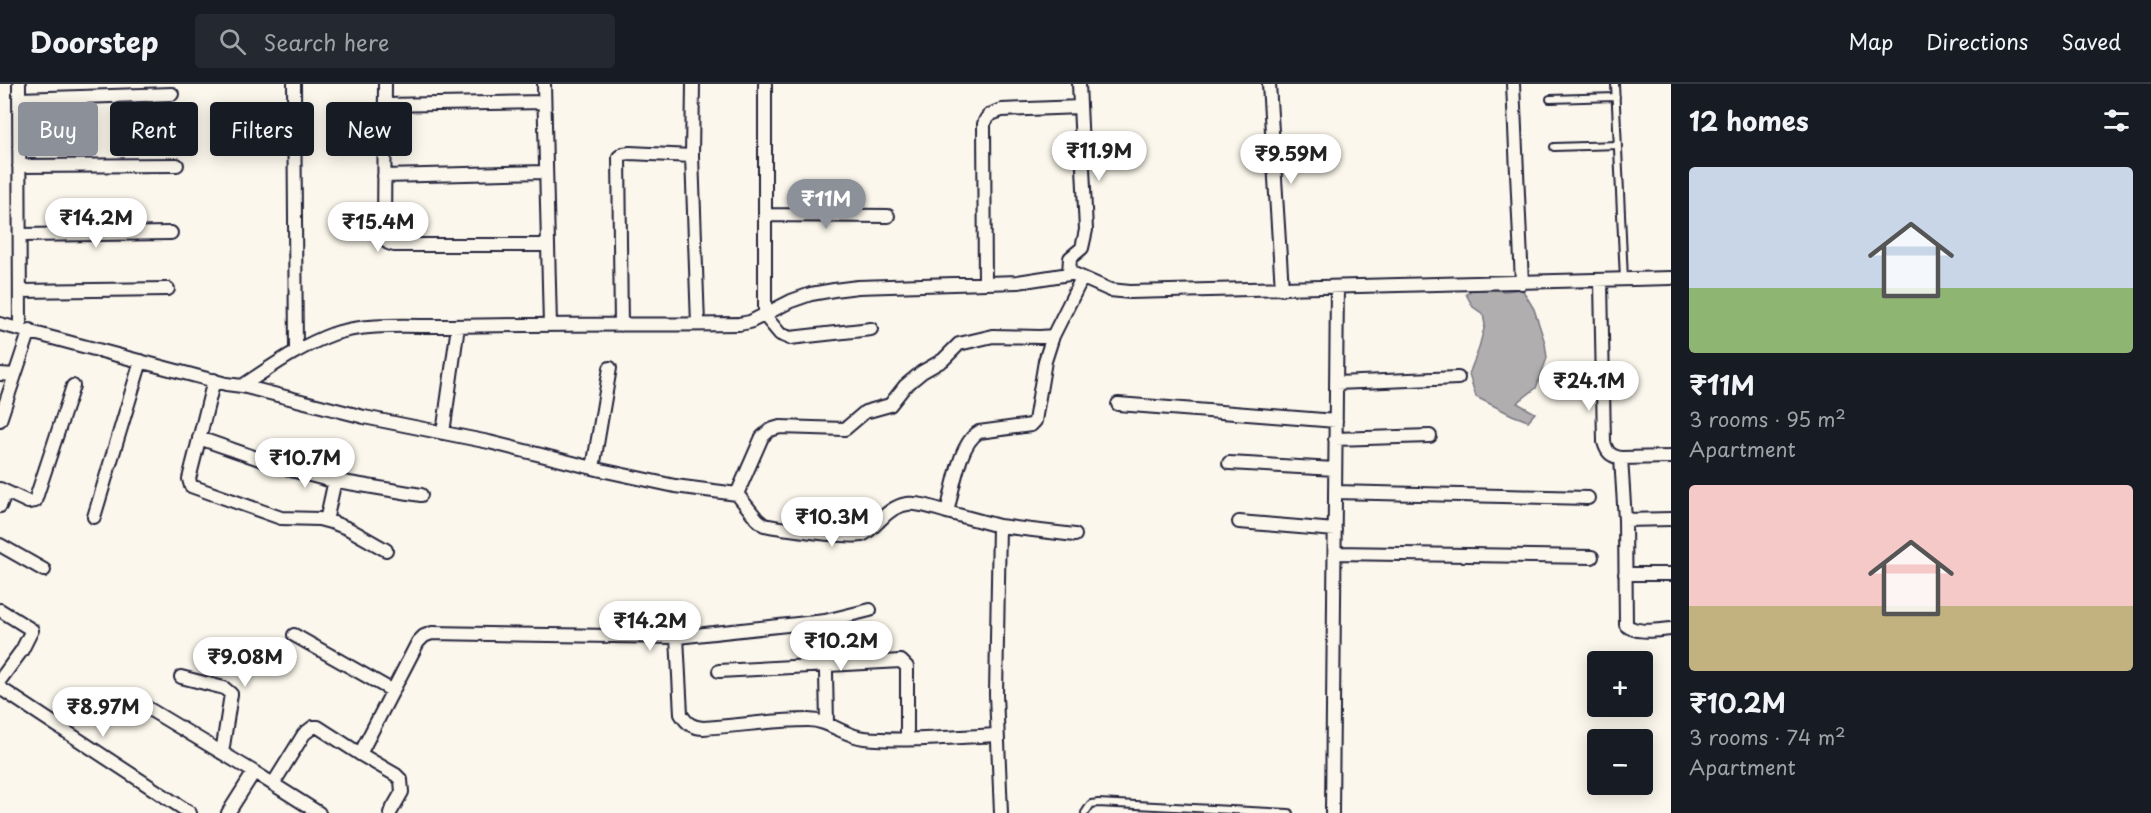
<!DOCTYPE html>
<html lang="en">
<head>
<meta charset="utf-8">
<style>
  body { margin:0; font-family:"Playpen Sans",sans-serif; background:#242831; color:#f1f3f6; height:100vh; display:flex; flex-direction:column; font-size:22px; white-space:nowrap }
  * { box-sizing:border-box; margin:0 }
  p { font-size:20px; color:#9ea1a6 }
  .icon { flex:none; width:33px; height:33px; fill:none; stroke:currentColor; stroke-width:2; stroke-linecap:round; stroke-linejoin:round }
  .map { position:relative; flex:1; overflow:hidden }
  .side { display:flex; flex-direction:column; background:#171b24; width:480px }
  .side>* { flex:none }
  .guide { position:absolute; left:18px; top:18px; width:570px; height:54px; display:flex; gap:12px }
  .controls { position:absolute; left:1587px; top:567px; display:grid; gap:12px }
  .controls a { display:grid; place-items:center; width:66px; height:66px; border-radius:6px; background:#171b24; box-shadow:0 3px 15px #0003; font-size:30px }
  .price { position:absolute; translate:-50% -51px; padding:0 14px; border-radius:21px; background:#fff; color:#222; font-size:20px; line-height:39px; filter:drop-shadow(0 2px 3px #0008) }
  .price::after { content:''; position:absolute; left:50%; top:36px; width:18px; height:14px; margin-left:-9px; background:inherit; clip-path:polygon(0 0,100% 0,50% 100%) }
  .price.on { background:#8c9099; color:#fff }
  ul { padding:0; list-style:none }
  li { display:grid; align-content:center; gap:12px; height:318px; padding:0 18px }
  li span { display:grid; place-items:center; height:186px; border-radius:6px; color:#555 }
  li>.icon { margin-inline-start:auto }
  span .icon { width:108px; height:108px; fill:#fffc; stroke-width:1 }
  li b { font-size:26px }
  h2 { display:flex; justify-content:space-between; align-items:center; height:72px; padding:0 18px; font-size:26px }
  .chip { padding:0 21px; border-radius:6px; background:#171b24; box-shadow:0 3px 15px #0003; font-size:21px; line-height:54px }
  .chip.on { background:#8c9099; color:#fff }
  header { display:flex; align-items:center; gap:36px; box-sizing:border-box; height:84px; padding:0 30px; background:#171b24; border-bottom:2px solid #363941 }
  header strong { font-size:28px }
  nav { display:flex; gap:33px; margin-inline-start:auto; font-size:21px }
  .search { width:420px; height:54px; background:#242831; display:flex; align-items:center; gap:15px; box-sizing:border-box; padding:0 21px; border-radius:6px; color:#9ea1a6; font-size:22px }
  main { display:flex; flex:1; min-height:0 }
  .map>svg:first-child { display:block }
  .water { fill:#b1aeb0; stroke:#787681; stroke-width:1.5 }
  .lines { fill:none; stroke-linecap:round; stroke-linejoin:round }
  .lane-casing { stroke:#22223b; stroke-width:10 }
  .street-casing { stroke:#22223b; stroke-width:16 }
  .lane { stroke:#fbf7ec; stroke-width:6 }
  .street { stroke:#fbf7ec; stroke-width:12 }
</style>
</head>
<body>
<header>
<strong>Doorstep</strong>
<div class="search"><svg class="icon" aria-label="search" viewBox="0 0 24 24"><circle cx="10" cy="10" r="6"/><path d="M15 15l6 6"/></svg>Search here</div>
<nav><a>Map</a><a>Directions</a><a>Saved</a></nav>
</header>
<main>
<div class="map">
<svg width="1671" height="729" viewBox="0 0 1671 729">
  <rect width="100%" height="100%" fill="#fbf7ec"/>
  <filter id="ink" filterUnits="userSpaceOnUse"><feTurbulence type="fractalNoise" baseFrequency=".0167" numOctaves="2"/><feDisplacementMap in="SourceGraphic" scale="12" xChannelSelector="R" yChannelSelector="G"/><feConvolveMatrix kernelMatrix="1 2 1 2 8 2 1 2 1" color-interpolation-filters="sRGB"/></filter>
  <g filter="url(#ink)">
    <path class="water" d="M1475 204 1505 207 1522 205 1534 225 1545 259 1547 274 1536 304 1517 319 1535 329 1528 337 1512 331 1476 313 1469 290 1478 267 1485 241 1483 230 1473 223 1466 210Z"/>
    <g class="lines">
      <defs>
        <path id="lane" d="M1615 0 1624 195
          M1550 15 1616 13
          M1554 63 1618 61
          M1085 729 1091 720 1098 719 1289 729"/>
        <path id="street" d="M19 0 20 245
          M294 0 296 267
          M385 0 384 149 388 159 394 161H548
          M544 0 550 241
          M693 0 692 72 698 240
          M765 0V232L780 250 790 254 871 245
          M1269 0 1282 205
          M1513 0 1522 199
          M19 15 172 10
          M385 21 544 18
          M19 82 177 81
          M384 92 546 88
          M765 131 888 132
          M20 151 171 149
          M1069 190 1070 174 1082 164 1086 146 1079 0
          M1601 197 1604 358C1607 369 1611 372 1621 374L1671 373
          M985 199 984 40C987 30 993 29 1002 26L1080 23
          M20 207 168 205
          M0 240 226 300 242 302C271 283 300 262 333 250 369 238 413 243 451 242 547 240 643 241 739 240L750 238 791 217 811 210 834 206 858 203 1018 198 1069 190H1074L1110 206 1130 208 1671 194
          M621 241 619 73 623 70 630 69 692 72
          M0 290 15 291
          M214 296 189 395 191 402 281 434 319 435 334 439 349 445 386 466
          M1336 299 1458 294
          M242 302 364 333 489 358 601 386 675 402 737 410 762 353 770 346 780 343 845 345 865 328 890 321 905 302 922 288 943 276 959 260 993 252 1040 253 1053 252
          M1118 320 1336 337
          M0 336 30 246
          M443 349 458 242
          M199 354 291 386 325 395 421 411
          M1335 355 1430 352
          M1621 374 1625 436 1626 541C1637 550 1657 546 1671 545
          M1229 379 1335 385
          M593 384 610 284
          M0 405 28 418 35 417 73 302
          M1335 408 1588 414
          M737 410 757 435 764 441C778 444 850 454 862 451 869 448 874 442 880 436 903 412 918 419 947 428
          M0 422 6 408
          M94 433 141 277
          M1625 436 1671 435
          M326 437 335 396
          M1239 438 1335 446
          M999 442 996 610 1001 729
          M1075 451 999 442 947 428C953 406 959 359 979 348L1031 341 1035 337 1045 277 1053 252 1082 194
          M0 461 44 486
          M1335 469 1592 473
          M1625 490H1671
          M0 526 32 546 22 566 0 596
          M825 537 827 640
          M294 551 393 607
          M677 553 825 537 870 526
          M719 587 901 577 907 583V655
          M181 593 224 604 231 610 222 669
          M0 604 190 729
          M139 619 254 688
          M273 700 304 650 313 643H318L360 670
          M228 729 254 688 319 729
          M390 729 402 708 401 696 396 691 360 670 418 558 424 552 432 549 677 553 681 630C687 640 692 643 703 644 737 642 773 636 808 636 829 636 844 652 864 654 908 658 954 653 997 651
          M1332 729 1337 203"/>
      </defs>
      <use href="#lane" class="lane-casing"/>
      <use href="#street" class="street-casing"/>
      <use href="#lane" class="lane"/>
      <use href="#street" class="street"/>
    </g>
  </g>
</svg>
<div class="controls">
<a>+</a>
<a>−</a>
</div>
<b class="price" style="left:1099px;top:98px">₹11.9M</b>
<b class="price" style="left:1291px;top:101px">₹9.59M</b>
<b class="price on" style="left:826px;top:146px">₹11M</b>
<b class="price" style="left:96px;top:165px">₹14.2M</b>
<b class="price" style="left:378px;top:169px">₹15.4M</b>
<b class="price" style="left:1589px;top:328px">₹24.1M</b>
<b class="price" style="left:305px;top:405px">₹10.7M</b>
<b class="price" style="left:832px;top:464px">₹10.3M</b>
<b class="price" style="left:650px;top:568px">₹14.2M</b>
<b class="price" style="left:841px;top:588px">₹10.2M</b>
<b class="price" style="left:245px;top:604px">₹9.08M</b>
<b class="price" style="left:103px;top:654px">₹8.97M</b>
<div class="guide">
<a class="chip on">Buy</a>
<a class="chip">Rent</a>
<a class="chip">Filters</a>
<a class="chip">New</a>
</div>
</div>
<section class="side">
<h2>12 homes<svg class="icon" aria-label="filters" viewBox="0 0 24 24"><path d="M4 7h16M4 17h16"/><circle cx="9" cy="7" r="2"/><circle cx="15" cy="17" r="2"/></svg></h2>
<ul>
<li><span style="background:linear-gradient(#c9d6e8 65%,#8fb573 0)"><svg class="icon" aria-label="home" viewBox="0 0 24 24"><path d="M3 11l9-7 9 7M6 9v11h12V9"/></svg></span><div><b>₹11M</b><p>3 rooms · 95 m²</p><p>Apartment</p></div></li>
<li><span style="background:linear-gradient(#f6c9c9 65%,#c2b280 0)"><svg class="icon" aria-label="home" viewBox="0 0 24 24"><path d="M3 11l9-7 9 7M6 9v11h12V9"/></svg></span><div><b>₹10.2M</b><p>3 rooms · 74 m²</p><p>Apartment</p></div></li>
</ul>
</section>
</main>
</body>
</html>
